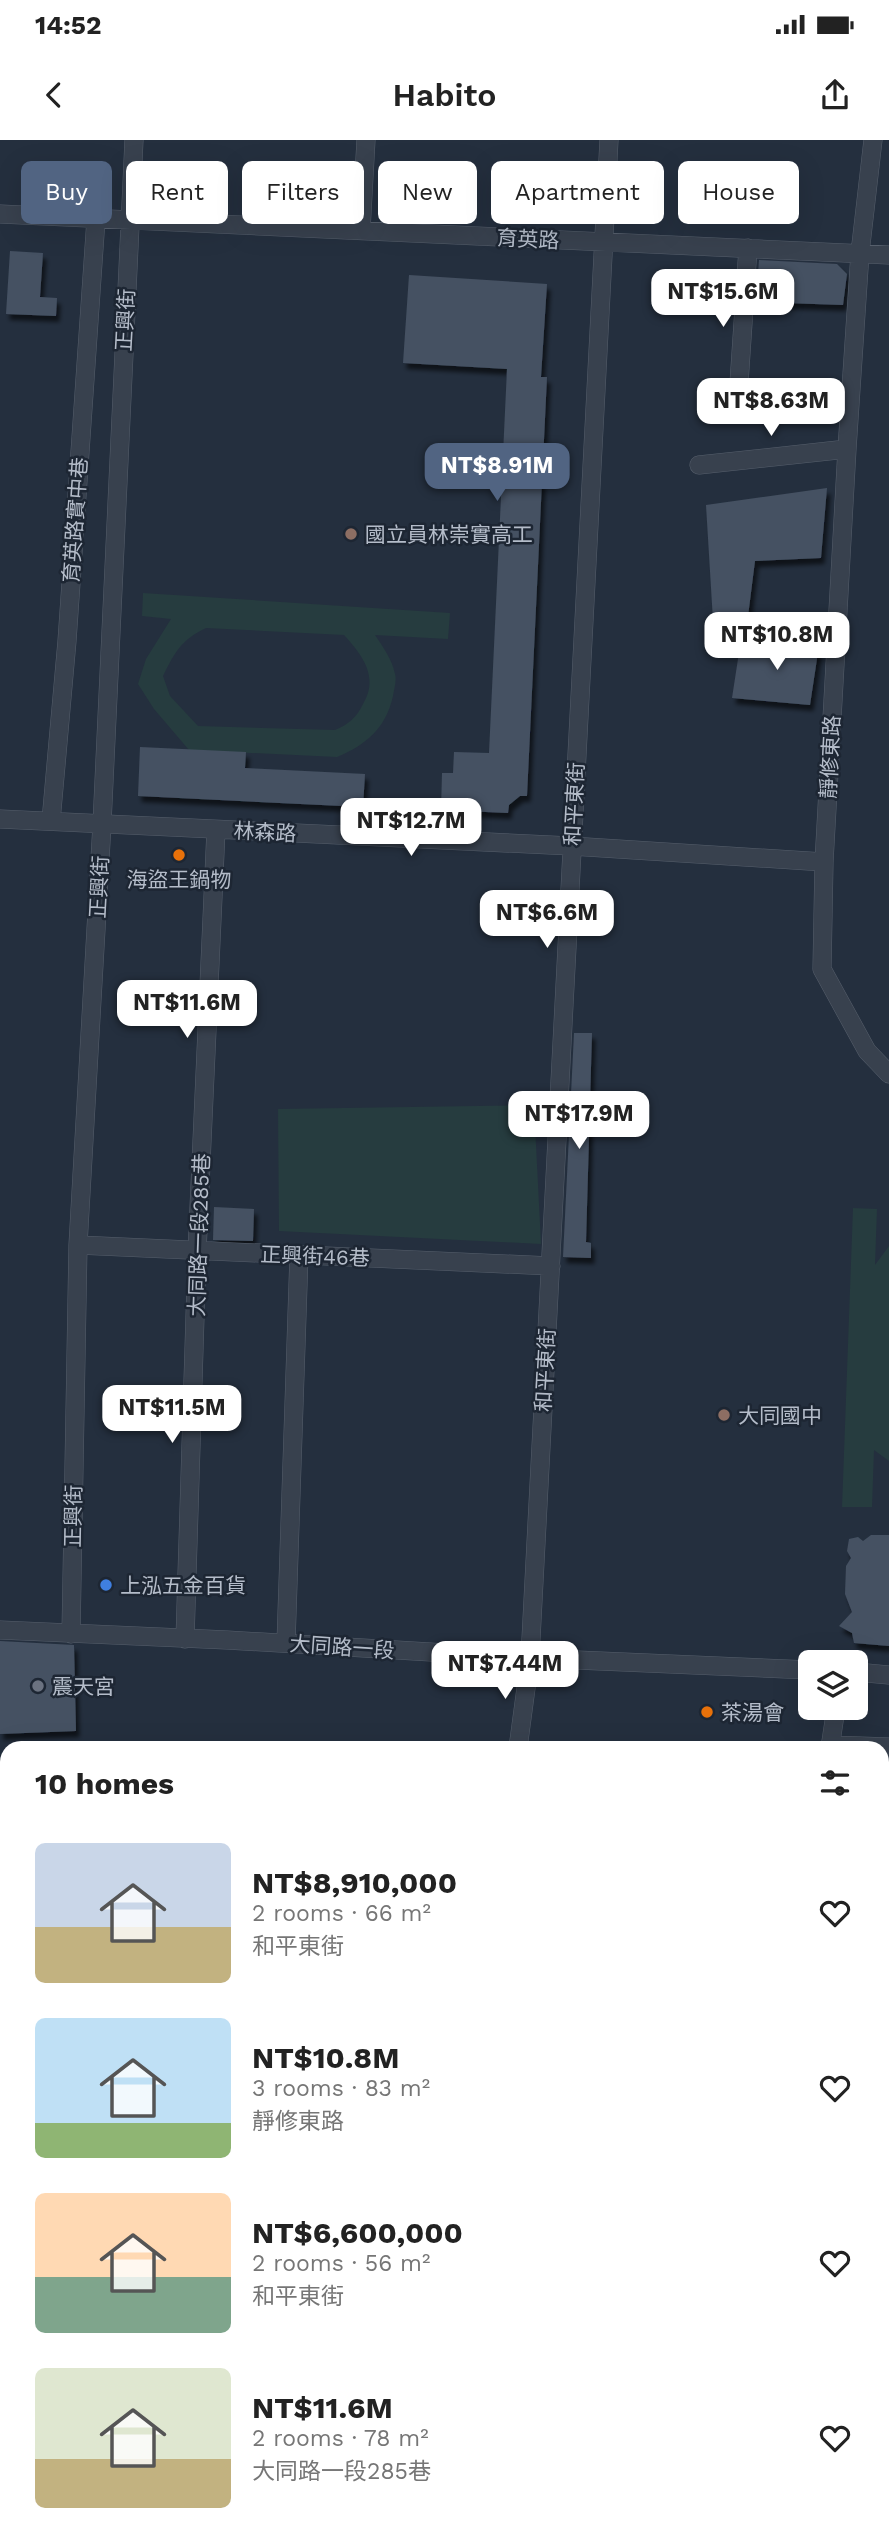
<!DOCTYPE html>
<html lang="en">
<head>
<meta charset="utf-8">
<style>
  body { margin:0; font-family:"Work Sans","Noto Sans TC",sans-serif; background:#f6f6f6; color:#222; height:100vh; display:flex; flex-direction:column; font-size:26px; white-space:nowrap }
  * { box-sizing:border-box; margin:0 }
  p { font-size:23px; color:#767676 }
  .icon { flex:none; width:38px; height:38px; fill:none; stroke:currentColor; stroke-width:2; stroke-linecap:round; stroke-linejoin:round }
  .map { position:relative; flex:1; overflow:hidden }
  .details { position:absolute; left:0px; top:1601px; width:889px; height:800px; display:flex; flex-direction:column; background:#fff; border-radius:21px 21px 0 0; box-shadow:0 7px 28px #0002 }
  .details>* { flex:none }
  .guide { position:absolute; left:21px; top:21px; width:847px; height:63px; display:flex; gap:14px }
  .fabs { position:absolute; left:798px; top:1510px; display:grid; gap:14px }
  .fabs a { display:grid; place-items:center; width:70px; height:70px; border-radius:10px; background:#fff; box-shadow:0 7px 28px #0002; font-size:35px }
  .price { position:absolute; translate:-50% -60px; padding:0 16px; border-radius:14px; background:#fff; color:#222; font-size:23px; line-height:46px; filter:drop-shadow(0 2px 4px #0008) }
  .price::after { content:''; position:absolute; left:50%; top:42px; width:21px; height:16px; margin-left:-10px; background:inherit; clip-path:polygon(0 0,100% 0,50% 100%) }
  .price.selected { background:#516482; color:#fff }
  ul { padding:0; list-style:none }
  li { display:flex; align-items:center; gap:21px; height:175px; padding:0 35px }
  li span { display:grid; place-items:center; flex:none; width:196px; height:140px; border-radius:10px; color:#555 }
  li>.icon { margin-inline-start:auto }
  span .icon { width:84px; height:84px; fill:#fffc; stroke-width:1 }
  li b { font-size:30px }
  h2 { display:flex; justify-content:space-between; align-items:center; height:84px; padding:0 35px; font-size:30px }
  .tag { padding:0 24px; border-radius:10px; background:#fff; box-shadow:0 7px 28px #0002; font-size:24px; line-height:63px }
  .tag.selected { background:#516482; color:#fff }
  .status { display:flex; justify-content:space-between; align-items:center; height:49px; padding:0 35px; background:#fff; direction:ltr }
  .status svg { height:19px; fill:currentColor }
  header { display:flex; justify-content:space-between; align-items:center; height:91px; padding:0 35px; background:#fff; font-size:32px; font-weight:600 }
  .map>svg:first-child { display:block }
  .green { fill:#263c3f; fill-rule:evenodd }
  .building { fill:#455162; filter:url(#shadow) }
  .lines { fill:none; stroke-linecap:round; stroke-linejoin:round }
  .minor-casing { stroke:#565f6c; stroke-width:19 }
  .path { stroke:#44595c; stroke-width:3.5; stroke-dasharray:5 5; stroke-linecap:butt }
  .minor { stroke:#38414e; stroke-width:18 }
  .education-dot { fill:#8d6e63; stroke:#1d2633; stroke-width:2.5 }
  .food-dot { fill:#e8710a; stroke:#1d2633; stroke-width:2.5 }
  .shop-dot { fill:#3f7fe0; stroke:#1d2633; stroke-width:2.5 }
  .worship-dot { fill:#6b7280; stroke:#1d2633; stroke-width:2.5 }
  .labels { text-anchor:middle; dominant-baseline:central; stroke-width:5; stroke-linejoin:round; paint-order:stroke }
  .street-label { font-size:21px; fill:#b4bcc9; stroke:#1d2633 }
  .poi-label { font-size:21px; fill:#b4bcc9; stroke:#1d2633; text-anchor:start }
</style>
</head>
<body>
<div class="status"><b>14:52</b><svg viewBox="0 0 49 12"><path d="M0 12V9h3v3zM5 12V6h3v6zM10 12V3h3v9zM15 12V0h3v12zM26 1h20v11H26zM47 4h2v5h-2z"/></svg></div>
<header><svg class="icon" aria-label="back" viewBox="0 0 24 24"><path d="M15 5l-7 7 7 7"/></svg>Habito<svg class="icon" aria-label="share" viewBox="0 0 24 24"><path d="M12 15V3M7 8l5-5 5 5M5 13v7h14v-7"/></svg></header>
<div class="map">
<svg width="889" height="2400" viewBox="0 0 889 2400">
  <defs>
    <filter id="shadow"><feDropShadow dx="3.5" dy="6" stdDeviation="2" flood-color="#0009"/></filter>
  </defs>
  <rect width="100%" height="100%" fill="#242f3e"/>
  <path class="green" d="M143 453 450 473 448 499 375 495C383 507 392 519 395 534 397 540 394 549 393 556 386 588 366 605 337 617L189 610 154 569 138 544 146 519 171 479 142 476ZM206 488 344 495C363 516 379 537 363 564 356 578 349 584 335 590L198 586 170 556 163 536C175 512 181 500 206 488Z
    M534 965 541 1104 279 1091 278 969Z
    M853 1068 877 1069 875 1125 889 1106V1321L874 1310 872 1367H842Z"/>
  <path class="building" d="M10 111 43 113 40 157 57 158 56 176 6 174Z
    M759 120 837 124 847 134 843 165 756 162Z
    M409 135 547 144 541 237H547L527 656H520L509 665 508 673 441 670 442 633H453L454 612 489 613 507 229 403 223Z
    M827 348 821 418 755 421 745 500 714 497 706 365Z
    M820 499 810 565 732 558 740 506Z
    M140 607 246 612 245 628 365 634 363 667 138 656Z
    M574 893H592L586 1102 591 1103V1118L563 1117Z
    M214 1067 254 1069 253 1101 213 1100Z
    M871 1395H889V1506L854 1503 852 1493 839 1486 852 1472 845 1454 846 1426 851 1418 847 1411 849 1399 858 1397 863 1401Z
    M0 1501 74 1505 76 1591 0 1594Z"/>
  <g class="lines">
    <defs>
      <path id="minor" d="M873 0 860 113 847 309 824 722 822 829 867 911 889 934
        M0 74 889 115
        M361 91 366 0
        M737 273 748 108
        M699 325 847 309
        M0 679 571 706 824 722
        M51 681 67 501 96 79
        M78 1105 551 1126
        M0 1490 227 1500 530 1518 810 1530
        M71 1494 78 1105 102 684 134 0
        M185 1499 197 1112 216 690
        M286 1503 299 1115
        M856 1532 889 1535
        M831 1605 889 1607
        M518 1608 530 1518 609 0
        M830 1608 836 1568
        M882 1741 889 1742
        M884 1851 889 1807
        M0 1947H7
        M882 2020 889 2021
        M0 2040H7
        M882 2150H889
        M882 2186 889 2175
        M0 2286 4 2206
        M88 2400V2394
        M227 2400 228 2394
        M301 2400 302 2394
        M392 2400 393 2394
        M565 2400V2394
        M665 2400 666 2394"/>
    </defs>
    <use href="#minor" class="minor-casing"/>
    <path class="path" d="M449 2400 452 2394"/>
    <use href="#minor" class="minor"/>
  </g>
  <g class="education-dot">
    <circle cx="351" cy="394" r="7"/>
    <circle cx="724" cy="1275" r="7"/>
  </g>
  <g class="food-dot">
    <circle cx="179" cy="715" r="7"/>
    <circle cx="707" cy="1572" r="7"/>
  </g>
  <circle class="shop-dot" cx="106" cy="1445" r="7"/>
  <circle class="worship-dot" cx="38" cy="1546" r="7"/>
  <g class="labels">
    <g class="street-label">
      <text transform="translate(528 99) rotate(3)">育英路</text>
      <text transform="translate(125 180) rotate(-87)">正興街</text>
      <text transform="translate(75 380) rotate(-86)">育英路實中巷</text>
      <text transform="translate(830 617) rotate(-87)">靜修東路</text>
      <text transform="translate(574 664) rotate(-87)">和平東街</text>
      <text transform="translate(265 692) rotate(3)">林森路</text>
      <text transform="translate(99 747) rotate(-87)">正興街</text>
      <text transform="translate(199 1095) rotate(-88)">大同路一段285巷</text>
      <text transform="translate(315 1116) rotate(2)">正興街46巷</text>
      <text transform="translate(545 1230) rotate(-87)">和平東街</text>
      <text transform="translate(73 1376) rotate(-89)">正興街</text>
      <text transform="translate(342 1507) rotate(4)">大同路一段</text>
    </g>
    <g class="poi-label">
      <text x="365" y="394">國立員林崇實高工</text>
      <text x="179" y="739" text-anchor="middle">海盜王鍋物</text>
      <text x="738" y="1275">大同國中</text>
      <text x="120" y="1445">上泓五金百貨</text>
      <text x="52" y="1546">震天宮</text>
      <text x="721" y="1572">茶湯會</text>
    </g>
  </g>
</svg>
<div class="fabs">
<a><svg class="icon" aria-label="layers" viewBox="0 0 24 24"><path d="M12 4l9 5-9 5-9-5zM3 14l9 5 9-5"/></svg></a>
</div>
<b class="price" style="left:723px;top:189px">NT$15.6M</b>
<b class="price" style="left:771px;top:298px">NT$8.63M</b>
<b class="price selected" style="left:497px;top:363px">NT$8.91M</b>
<b class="price" style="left:777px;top:532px">NT$10.8M</b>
<b class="price" style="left:411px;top:718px">NT$12.7M</b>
<b class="price" style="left:547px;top:810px">NT$6.6M</b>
<b class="price" style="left:187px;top:900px">NT$11.6M</b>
<b class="price" style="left:579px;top:1011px">NT$17.9M</b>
<b class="price" style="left:172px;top:1305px">NT$11.5M</b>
<b class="price" style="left:505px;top:1561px">NT$7.44M</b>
<div class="guide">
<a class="tag selected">Buy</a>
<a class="tag">Rent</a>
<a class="tag">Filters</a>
<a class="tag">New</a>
<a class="tag">Apartment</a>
<a class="tag">House</a>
</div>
<section class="details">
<h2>10 homes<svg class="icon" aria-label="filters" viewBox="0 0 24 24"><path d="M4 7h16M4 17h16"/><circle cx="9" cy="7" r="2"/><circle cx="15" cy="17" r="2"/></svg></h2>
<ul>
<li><span style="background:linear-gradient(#c9d6e8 60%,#c2b280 0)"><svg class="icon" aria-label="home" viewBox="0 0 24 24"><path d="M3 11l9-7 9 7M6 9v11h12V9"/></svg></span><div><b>NT$8,910,000</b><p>2 rooms · 66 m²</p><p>和平東街</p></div><svg class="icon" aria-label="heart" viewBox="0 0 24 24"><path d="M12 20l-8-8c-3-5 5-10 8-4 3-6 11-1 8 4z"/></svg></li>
<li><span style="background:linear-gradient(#bfe0f5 75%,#8fb573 0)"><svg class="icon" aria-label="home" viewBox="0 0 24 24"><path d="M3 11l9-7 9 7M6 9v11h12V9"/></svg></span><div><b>NT$10.8M</b><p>3 rooms · 83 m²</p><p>靜修東路</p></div><svg class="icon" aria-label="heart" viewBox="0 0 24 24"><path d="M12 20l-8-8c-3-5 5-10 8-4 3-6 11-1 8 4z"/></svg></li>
<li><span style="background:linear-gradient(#ffd9b3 60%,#7fa58c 0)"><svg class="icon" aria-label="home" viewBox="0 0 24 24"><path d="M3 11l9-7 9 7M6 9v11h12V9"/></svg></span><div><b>NT$6,600,000</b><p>2 rooms · 56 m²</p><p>和平東街</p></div><svg class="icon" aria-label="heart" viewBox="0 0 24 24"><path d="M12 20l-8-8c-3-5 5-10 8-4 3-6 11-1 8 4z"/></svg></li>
<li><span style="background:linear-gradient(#dfe7d0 65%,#c2b280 0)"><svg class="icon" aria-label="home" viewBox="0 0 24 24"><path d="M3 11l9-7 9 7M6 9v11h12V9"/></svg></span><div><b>NT$11.6M</b><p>2 rooms · 78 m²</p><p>大同路一段285巷</p></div><svg class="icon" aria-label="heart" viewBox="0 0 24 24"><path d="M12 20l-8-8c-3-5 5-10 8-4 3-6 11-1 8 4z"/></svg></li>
</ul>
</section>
</div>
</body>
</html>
